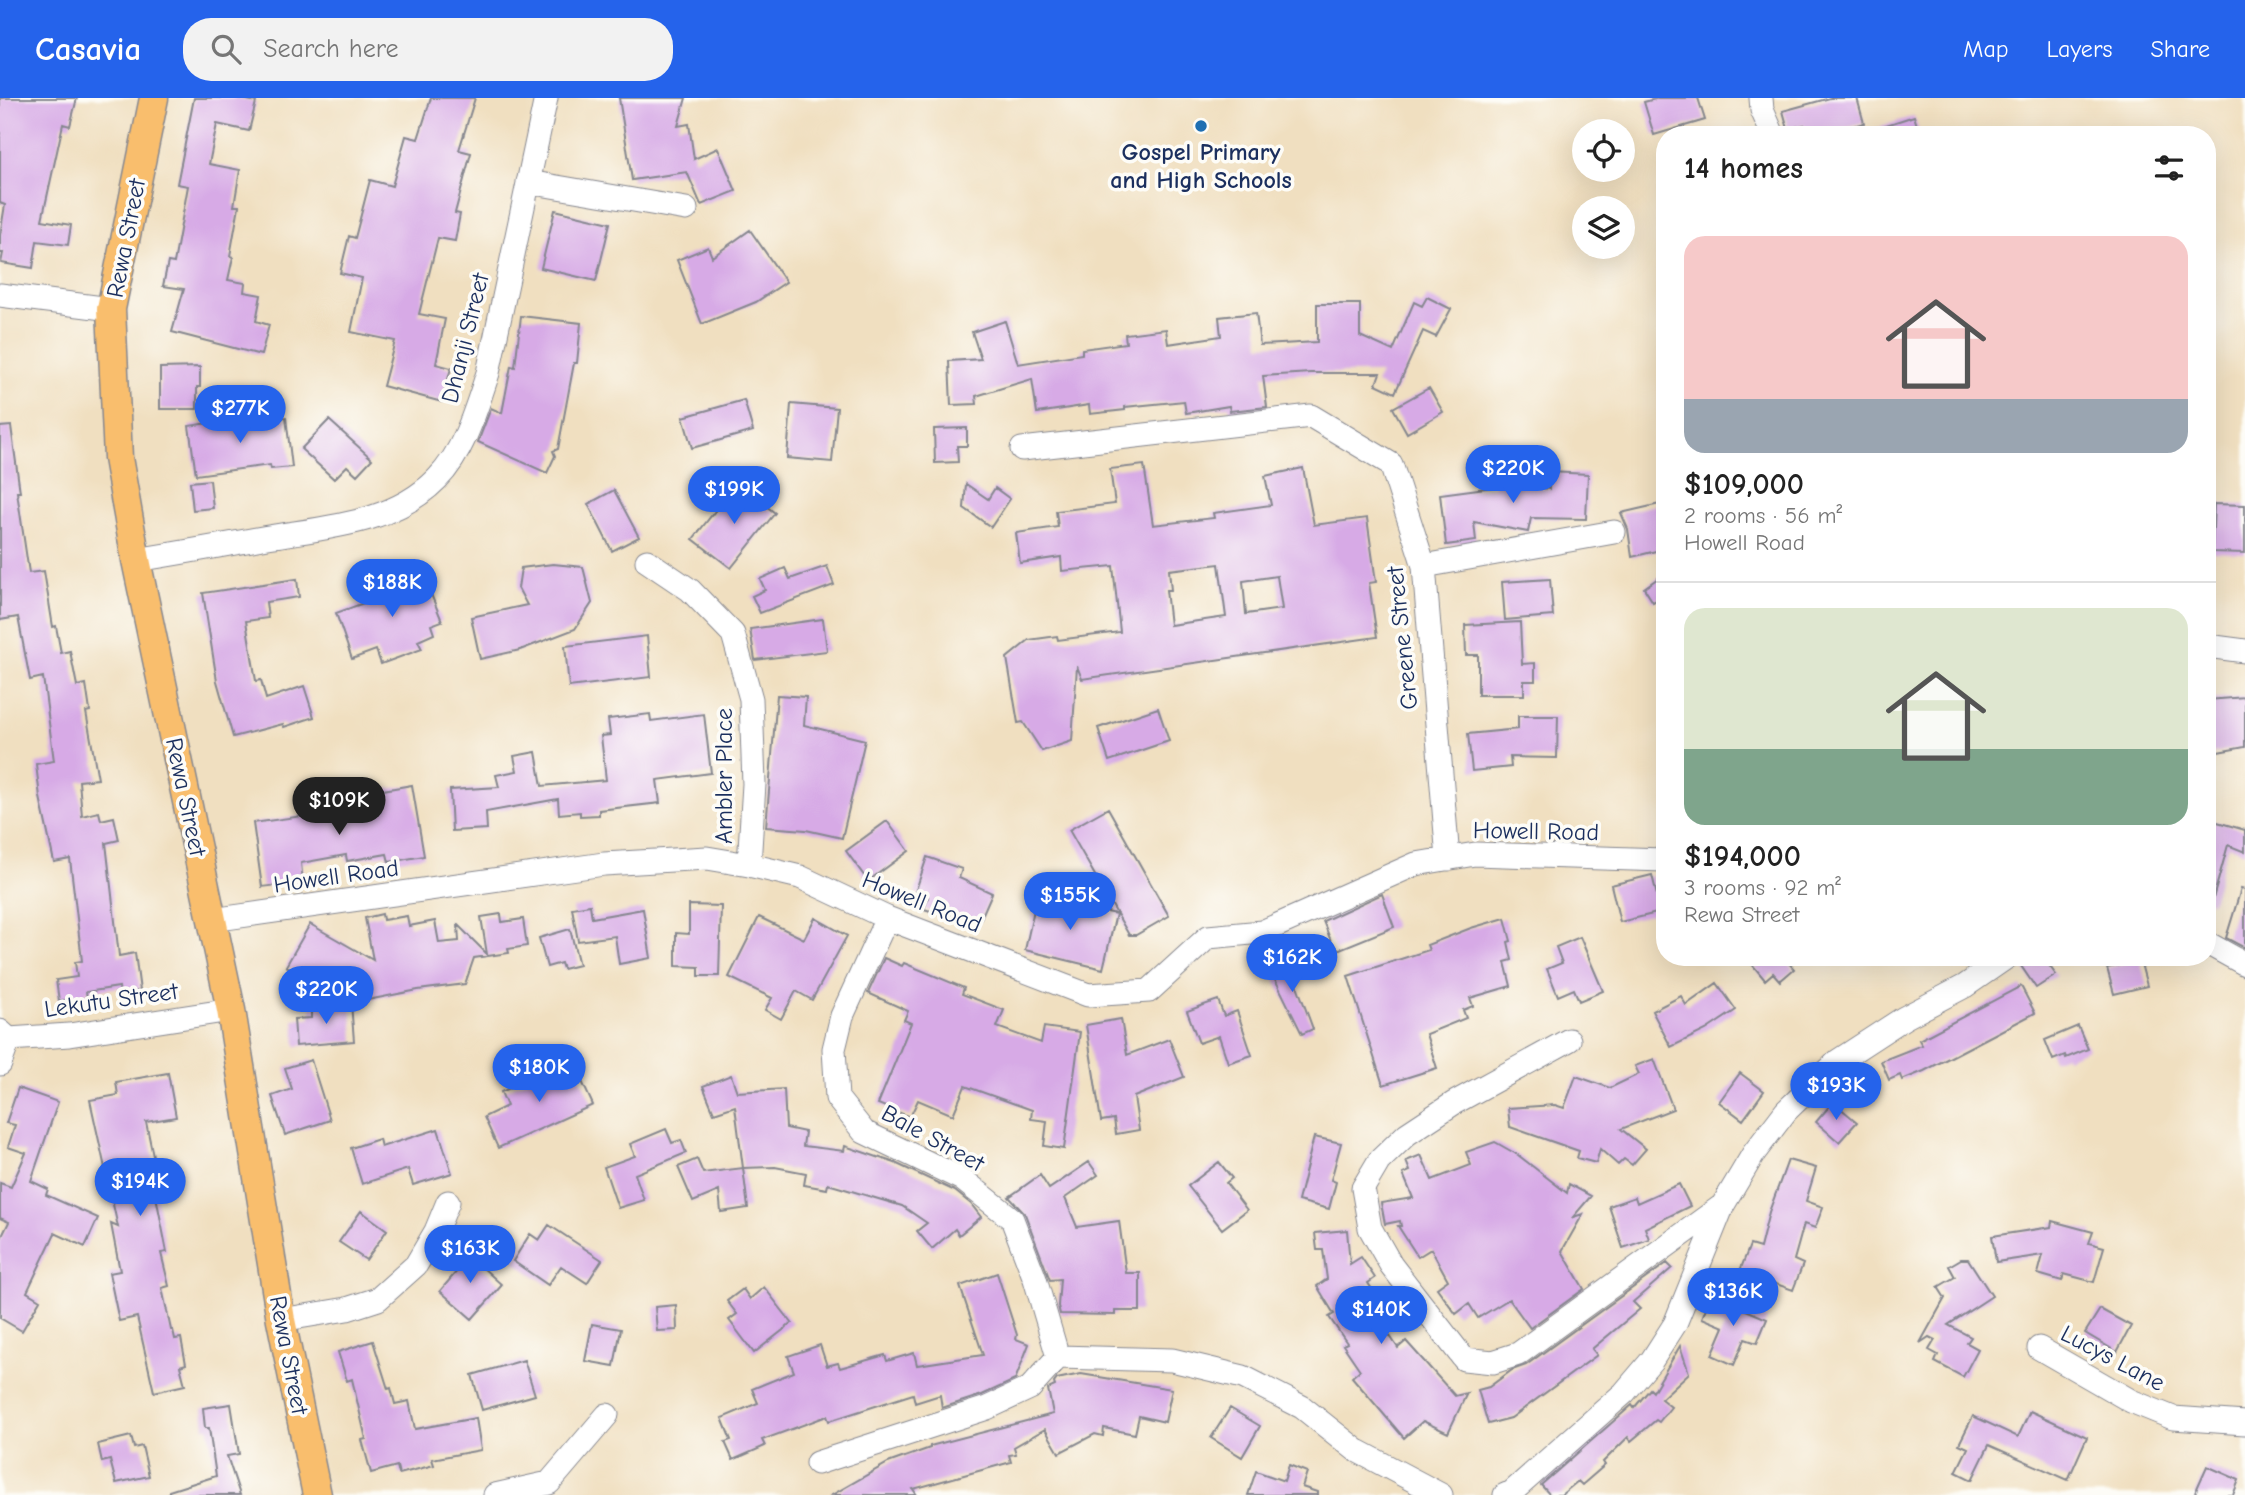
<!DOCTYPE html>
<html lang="en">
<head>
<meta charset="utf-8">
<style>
  body { margin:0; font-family:"Comic Neue",sans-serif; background:#f2f2f2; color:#222; height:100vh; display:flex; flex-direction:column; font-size:26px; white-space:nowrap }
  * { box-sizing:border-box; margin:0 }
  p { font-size:23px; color:#767676 }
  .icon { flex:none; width:38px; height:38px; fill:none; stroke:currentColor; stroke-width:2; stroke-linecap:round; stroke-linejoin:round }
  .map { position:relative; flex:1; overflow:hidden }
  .panel { position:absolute; left:1656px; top:28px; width:560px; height:840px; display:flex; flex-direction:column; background:#fff; border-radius:28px; box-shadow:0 7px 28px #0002 }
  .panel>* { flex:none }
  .tools { position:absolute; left:1572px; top:21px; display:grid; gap:14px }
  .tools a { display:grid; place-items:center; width:63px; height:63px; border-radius:50%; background:#fff; box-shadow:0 7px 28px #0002; font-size:35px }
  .price { position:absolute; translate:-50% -60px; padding:0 16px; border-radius:24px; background:#2563eb; color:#fff; font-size:23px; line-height:46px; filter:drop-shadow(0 2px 4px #0008) }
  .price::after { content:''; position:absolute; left:50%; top:42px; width:21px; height:16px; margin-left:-10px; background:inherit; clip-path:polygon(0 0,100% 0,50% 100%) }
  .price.on { background:#222; color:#fff }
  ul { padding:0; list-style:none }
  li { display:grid; align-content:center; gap:14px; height:371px; padding:0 28px }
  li+li { border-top:2px solid #e0e0e0 }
  li span { display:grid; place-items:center; height:217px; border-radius:21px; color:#555 }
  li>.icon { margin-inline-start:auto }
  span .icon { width:126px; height:126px; fill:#fffc; stroke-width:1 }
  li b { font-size:30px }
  h2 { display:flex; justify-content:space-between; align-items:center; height:84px; padding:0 28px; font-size:30px }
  header { display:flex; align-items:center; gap:42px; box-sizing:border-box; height:98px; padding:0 35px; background:#2563eb; color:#fff }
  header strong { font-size:33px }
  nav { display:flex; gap:38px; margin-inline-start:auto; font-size:24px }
  .search { width:490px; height:63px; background:#f2f2f2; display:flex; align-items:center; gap:18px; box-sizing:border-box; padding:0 24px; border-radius:28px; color:#767676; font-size:26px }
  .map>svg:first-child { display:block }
  .building { fill:#d7aae6; fill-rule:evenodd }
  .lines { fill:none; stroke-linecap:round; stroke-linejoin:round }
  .minor-casing { stroke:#86878f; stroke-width:25 }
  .major-casing { stroke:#86878f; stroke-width:31 }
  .minor { stroke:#fff; stroke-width:23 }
  .major { stroke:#f9be6d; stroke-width:28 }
  .poi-dot { fill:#1f6fb2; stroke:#fdfcf7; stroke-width:2.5 }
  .labels { text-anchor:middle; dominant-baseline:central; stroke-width:7; stroke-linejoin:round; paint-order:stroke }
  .poi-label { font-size:24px; font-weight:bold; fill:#1b2f5e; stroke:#fdfcf7 }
  .street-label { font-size:24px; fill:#1b2f5e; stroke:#fdfcf7 }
</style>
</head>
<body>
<header>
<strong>Casavia</strong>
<div class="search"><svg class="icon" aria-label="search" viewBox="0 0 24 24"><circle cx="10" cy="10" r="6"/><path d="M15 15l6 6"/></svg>Search here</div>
<nav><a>Map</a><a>Layers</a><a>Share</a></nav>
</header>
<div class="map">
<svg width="2245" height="1397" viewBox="0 0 2245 1397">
  <rect width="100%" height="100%" fill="#fdfcf7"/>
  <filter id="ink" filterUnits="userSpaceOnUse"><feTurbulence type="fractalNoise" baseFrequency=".0143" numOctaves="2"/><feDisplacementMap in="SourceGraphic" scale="14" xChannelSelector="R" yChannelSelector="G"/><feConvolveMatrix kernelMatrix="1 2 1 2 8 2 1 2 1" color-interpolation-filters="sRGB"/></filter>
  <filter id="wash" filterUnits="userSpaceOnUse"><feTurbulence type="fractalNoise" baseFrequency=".00686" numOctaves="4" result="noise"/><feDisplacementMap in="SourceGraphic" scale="28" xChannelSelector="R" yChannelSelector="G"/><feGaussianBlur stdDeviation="1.57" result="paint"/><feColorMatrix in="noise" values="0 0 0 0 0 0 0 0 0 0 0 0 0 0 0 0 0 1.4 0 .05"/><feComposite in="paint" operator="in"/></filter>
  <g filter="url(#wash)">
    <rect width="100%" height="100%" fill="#f0dfc0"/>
    <g id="blocks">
      <path class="building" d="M0 0H77L70 28 63 26 42 122 71 127 68 147 37 143 33 170 1 165 3 155H0V137L5 107 0 105Z
        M194 0H238L256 4 249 33 217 26 209 66 240 72 234 108H239L230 158 233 159 228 182 245 185 244 194 261 197 256 223 269 227 261 257 172 234 184 191 163 188 168 164 174 165 188 88 177 86Z
        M431 0H475L459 52 471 55 455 115 460 116 455 143 438 140 419 216 445 221 436 266 451 270 442 304 383 288 395 243 351 234 362 180 340 175 349 138 355 140 370 82 392 88 406 38 418 41Z
        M619 0H686L678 28 689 26 694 61 718 50 736 93 701 107 687 74 632 82Z
        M1659 0H1698L1705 22 1654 37 1644 4Z
        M1830 0H1857L1864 25 1822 37H1806L1804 27 1788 31 1783 13Z
        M1914 18 1920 37H1869L1868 33Z
        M555 112 610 125 596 183 541 170Z
        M750 132 786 184 756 204 702 226 677 162 708 149 712 159Z
        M1427 199 1451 211 1436 239 1423 233 1395 295 1376 286 1380 275H1311L1263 278 1267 309 1230 313 1229 308 1186 315 1184 303 1125 309V312L1090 316 1089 307 1037 315 1032 281 976 298 977 306 951 307 949 263 981 261 972 234 1005 223 1018 266 1082 256V251L1126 245 1125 236 1166 231 1168 246 1221 238 1219 219 1256 215 1260 247 1317 244V206H1360V238L1393 253 1414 204 1422 208Z
        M521 218 581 225 577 265H574L558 351 553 353 555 358 547 375 478 344 491 310 502 315 511 268 515 269Z
        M200 269V289H197V311H160V270Z
        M1429 290 1443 314 1407 335 1393 310Z
        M744 302 753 333 692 350 683 319Z
        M791 306 837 310 832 364 787 360Z
        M286 319 292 369 271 371 270 367 196 377 189 328 227 322V326Z
        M329 322 372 361 357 377 347 368 334 381 301 351Z
        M11 328 20 394H17L29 475 44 473 53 529 56 528 61 555 70 553 77 588 86 586 90 613 86 614 98 681 79 683 82 718 99 714 101 722 114 719 119 742 106 745 119 858 135 855 140 893 120 896 119 889 86 894 88 906 65 908 64 902 59 903 56 882 77 879 75 864 82 863 70 761 54 764 40 699 36 666 54 663 43 579 30 582 18 519 0 522V329Z
        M967 330V348H957L958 364 935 365 934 331Z
        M1144 367 1153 427 1214 420 1213 415 1271 407 1265 378 1303 370 1314 427 1367 420 1376 484 1369 485 1377 539 1082 581 1077 568 1072 643 1042 653 1023 624 1018 625 1007 560 1029 542 1057 538 1058 542 1120 534 1113 468 1062 473 1061 459 1020 465 1016 435 1058 429 1056 413 1115 406 1110 371ZM1219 466 1226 519 1170 527 1166 492H1171L1169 472ZM1277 478 1282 511 1246 516 1243 483Z
        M1550 374 1588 376 1586 421 1531 420 1528 434 1474 424 1476 443 1446 447 1440 396 1493 389 1495 380 1549 391Z
        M210 382 213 410 193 412 190 384Z
        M737 385 775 415 731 470 693 441Z
        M966 386 988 401 995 390 1010 401 991 429 964 410Z
        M614 392 639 439 612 453 588 406Z
        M1664 405V451L1632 459 1628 431 1621 415Z
        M2214 406 2245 407V455L2212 454Z
        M553 466 583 469 592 505 575 531 520 552 480 561 471 519 527 507 518 490 521 470Z
        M419 467 442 523 431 527 434 536 418 543 422 551 381 566 376 552 352 561 336 515 386 497 380 483Z
        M827 468 834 487 760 515 752 498 765 492 760 481 785 470 790 481Z
        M1664 476V497L1653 504 1644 490Z
        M297 481 299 499 266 504 268 520 246 523 256 583 261 582 266 601 304 588 314 619 284 629 283 626 233 639 217 583 203 495Z
        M1550 481 1553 518 1505 522 1502 484Z
        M823 521 827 553 755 562 750 531Z
        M1520 524 1522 566 1535 565V583H1524V597H1478V557H1466L1465 527Z
        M647 538 651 579 569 589 565 548Z
        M777 597 806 599 804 627 865 642 842 740 806 732 766 729Z
        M2245 599V649L2207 656V602Z
        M1158 610 1169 643 1109 663 1098 630Z
        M650 616 651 623 704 616 711 675 657 682 660 705 599 712V717L580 718V714L559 716 558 701 486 714 487 731 452 733 450 692 499 689 496 677 517 673 514 658 536 654 542 688 606 682 601 638 610 637 608 621Z
        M1518 618H1558L1557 660 1510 659 1511 669 1472 673 1468 636 1518 631Z
        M412 687 424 758 389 764 387 756 347 763 346 757 301 765 303 784 262 789 253 725 317 716V714L346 710 347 719 380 714 377 693Z
        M1108 710 1169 818 1136 837H1129L1069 732Z
        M2207 721 2245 732V754L2228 747 2212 804 2207 803Z
        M887 723 909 753 868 783 846 753Z
        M927 759 962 771 959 780 992 795 978 827 948 815 947 818 924 811 928 799 915 795Z
        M1652 777 1661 814 1620 824 1611 787Z
        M2241 791 2245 792V850L2226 840Z
        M1382 796 1394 829 1335 853 1323 823Z
        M1037 798 1116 816 1103 871 1025 852Z
        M590 807 592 820 643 811 651 860 619 866 615 838 578 843 572 810Z
        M689 807 721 808 719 878H699V869L676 868V835L689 836Z
        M382 816 383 822 407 818 409 828 435 823 439 845 459 843 458 827 487 856 481 819 501 816 502 824 523 821 527 848 508 851 509 855 474 860 465 886 418 892 353 905 286 868 310 826 373 862 365 820Z
        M759 819 804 841 815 820 847 838 812 902 796 893 781 921 765 912 772 900 729 879Z
        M1505 820 1511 843 1508 844 1512 862 1505 864 1511 888 1470 900 1473 908 1463 912 1466 920 1426 936 1437 970 1383 987 1348 878 1429 852 1427 847 1471 830Z
        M570 831 579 867 563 871 561 865 547 869 539 840Z
        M1580 839 1603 893 1579 903 1574 891 1558 898 1547 871 1562 865 1556 849Z
        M1746 859H1792L1787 863 1794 871 1780 883 1773 875 1765 882Z
        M2021 859H2043L2056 877 2036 890 2019 865Z
        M884 860 902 868 904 865 964 890 962 896 1004 912 997 929 1041 945 1044 929 1080 934 1064 1051 1044 1048 1047 1023 1031 1021 1032 1012 965 988 953 1017 918 1002 910 1019 878 1006 911 925 904 922 908 913 868 895Z
        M1287 860 1313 931 1302 936 1269 869Z
        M2140 862 2147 888 2114 896 2107 870Z
        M1717 885 1736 912 1706 932 1671 949 1652 913 1681 898 1686 907Z
        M2021 888 2035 915 1924 973 1902 982 1900 977 1889 982 1881 963 1922 947 1919 942Z
        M1218 902 1224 918 1237 913 1252 957 1228 965 1219 938 1199 945 1187 913Z
        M351 905 354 943 296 948 294 921 311 920V908Z
        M1121 921 1127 957 1169 941 1184 979 1134 999 1139 1032 1116 1036 1114 1021 1101 1023 1086 927Z
        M2078 928 2088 951 2066 960 2065 957 2053 962 2045 942Z
        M1654 961 1673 1011 1621 1031 1646 1051 1632 1067 1624 1061 1618 1067 1600 1051 1596 1065 1577 1060 1579 1053 1510 1029 1508 1010 1555 1007 1564 1010 1576 978 1610 990 1639 976 1635 968Z
        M311 962 330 1022 285 1037 272 998 292 991 285 970Z
        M572 962 593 1007 498 1050 484 1019 507 1008 501 994Z
        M168 975 176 1019 146 1024 159 1087 154 1088 167 1154 161 1155 169 1188 162 1190 171 1232H173L175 1241 181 1240 186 1266 180 1268 185 1287 154 1294 137 1219 119 1223 109 1175 120 1173 111 1126 118 1129 90 1002 118 997 116 984Z
        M1740 975 1764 993 1743 1022 1719 1004Z
        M731 977 737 994 784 991 786 1030 805 1034 803 1048 844 1053 845 1048 895 1065 955 1093 971 1106 981 1119 959 1137 955 1131 932 1151 917 1133 927 1125 902 1108 828 1086 827 1091 804 1087 806 1075 775 1069 743 1070 735 1008 714 1015 703 988Z
        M18 990 58 1004 31 1083 48 1091 46 1097 98 1120 85 1149 55 1135 27 1194 40 1202 22 1233 0 1220V1142L9 1124 0 1120V1085L11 1089 26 1055 8 1049 15 1027 6 1025Z
        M1833 1004 1857 1024 1839 1044 1816 1024Z
        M438 1031 452 1075 413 1087 408 1071 362 1086 351 1050 379 1041 381 1049Z
        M666 1031 672 1045 681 1042 686 1055 635 1076 644 1102 618 1110 604 1069 635 1058 630 1046Z
        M1314 1039 1341 1045 1331 1082 1336 1084 1329 1111 1298 1103Z
        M1495 1044 1518 1057 1567 1095 1569 1086 1591 1098 1573 1119 1583 1116 1562 1153 1584 1191 1530 1230 1509 1201 1478 1220 1469 1206 1456 1216 1437 1190 1448 1182 1431 1151 1418 1159 1398 1128H1401L1400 1123 1385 1126 1381 1105 1413 1100 1403 1076 1410 1073 1406 1063 1421 1057 1432 1082 1471 1067 1466 1054Z
        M697 1061 703 1075 743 1070 748 1110 721 1114 719 1093 693 1104 678 1069Z
        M1788 1062 1816 1070 1806 1103 1823 1109 1815 1130 1804 1126 1794 1162 1803 1166 1793 1192 1740 1173 1750 1147 1760 1150 1769 1114Z
        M1089 1064 1098 1077 1065 1100 1077 1129 1119 1123 1126 1175H1140V1213H1115V1217L1060 1216 1058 1208 1060 1181 1050 1182 1025 1116 1009 1099 1040 1077 1049 1091Z
        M1219 1064 1232 1080 1226 1085 1247 1112 1222 1131 1188 1088Z
        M1679 1086 1690 1108 1645 1130 1649 1141 1623 1150 1609 1108 1635 1099 1637 1105Z
        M361 1113 387 1132 366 1162 339 1144Z
        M2052 1123 2093 1134 2089 1145 2104 1149 2094 1184 2064 1176 2062 1183 2038 1176 2043 1157 1996 1164 1992 1138 2051 1129Z
        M549 1127 602 1162 587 1185 561 1168 548 1187 513 1163 530 1136 539 1142Z
        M1347 1132 1350 1166 1361 1159 1375 1180 1368 1185 1385 1211 1376 1217 1398 1250 1406 1243 1455 1298 1467 1295 1448 1335 1423 1323 1404 1340 1352 1279 1360 1272 1343 1247 1347 1245 1329 1219 1334 1216 1317 1188 1327 1181 1323 1152H1317L1315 1135Z
        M462 1151 502 1187 472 1221 440 1193 458 1172 450 1165Z
        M1961 1161H1968L1992 1198 1948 1227 1971 1239 1967 1245 1978 1251 1963 1279 1935 1264 1938 1257 1929 1252 1935 1242 1929 1239 1920 1245 1945 1200 1938 1189 1955 1179 1949 1168Z
        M1667 1165 1672 1170 1633 1204 1640 1211 1592 1251 1597 1257 1511 1320 1488 1326 1478 1292 1489 1289 1512 1272 1526 1267Z
        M997 1175 1017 1237 1016 1241 1029 1246 1015 1282 982 1297 942 1310 940 1297 915 1305 913 1296 829 1323 827 1318 762 1342 765 1348 733 1362 725 1344 731 1342 722 1320 758 1305 752 1291 794 1274 788 1258 820 1247 827 1268 838 1265 840 1270 885 1257 887 1263 914 1255 917 1267 983 1257 960 1188Z
        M764 1189 792 1225 754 1255 729 1222 737 1216 727 1203 743 1191 750 1201Z
        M1711 1197 1767 1221 1757 1245 1745 1241 1734 1267 1712 1257 1724 1229 1702 1220Z
        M676 1207 677 1232 657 1233 655 1209Z
        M2100 1211 2131 1228 2117 1254 2085 1235Z
        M592 1226 621 1231 614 1268 585 1263Z
        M373 1243 388 1291 391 1290 395 1306 409 1303 415 1331 476 1320 481 1352 432 1361 434 1367 399 1376 397 1368 371 1375 362 1342 366 1341 352 1281 347 1283 338 1254Z
        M1680 1248 1689 1275 1661 1301 1671 1309 1659 1324 1656 1322 1631 1343 1628 1339 1603 1364 1605 1367 1582 1387 1578 1383 1561 1397H1550L1541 1387 1632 1307 1634 1310 1650 1291 1653 1294Z
        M524 1262 535 1297 482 1312 472 1277Z
        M1081 1276 1172 1291 1165 1324 1139 1318 1135 1336 1104 1330 1103 1338 1095 1336 1059 1355 1045 1331 1014 1349 1016 1356 1009 1357 1011 1364 913 1391 917 1397H832L888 1365 930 1350V1348L1053 1316 1048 1291 1055 1288 1054 1285 1057 1281Z
        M231 1306 239 1356 227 1358 240 1397H169V1393L216 1378 209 1330H205L203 1310Z
        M1230 1310 1260 1328 1242 1359 1211 1340Z
        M2030 1313 2087 1339 2068 1382 1989 1347 1972 1382 1956 1374 1968 1350 1959 1346 1973 1318 2018 1339Z
        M131 1338 134 1350 142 1348 149 1378 116 1385 110 1362 102 1364 98 1346Z
        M1289 1367 1307 1374 1302 1389 1317 1394V1397H1248L1256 1373 1284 1383Z
        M2207 1368 2239 1382 2233 1397H2194Z"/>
    </g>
  </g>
  <g filter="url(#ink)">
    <use href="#blocks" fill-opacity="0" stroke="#86878f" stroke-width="2"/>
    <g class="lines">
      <defs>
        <path id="minor" d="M1761 0 1762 12 1773 37
          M528 84 686 111
          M0 197 111 211
          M1022 351 1311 318 1391 366 1424 468 1448 761
          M136 462C180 455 224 447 268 439 327 429 393 426 437 381 464 354 476 311 488 275L546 0
          M647 463 690 492 733 536 751 601 754 686 749 767
          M1424 468 1614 434
          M2207 548 2245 553
          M887 820 842 918 834 951 837 1000 864 1034 962 1081 1012 1121 1035 1181 1058 1259
          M212 822 604 766 707 760 749 767 800 779 887 820 1088 897 1149 893 1208 839 1262 834 1416 766 1475 756 1664 762
          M2207 845 2245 866
          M0 933 9 941 69 937 231 912
          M1569 942 1454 1005 1407 1036 1379 1063 1363 1090 1370 1130 1391 1167 1464 1261 1493 1264 1518 1256 1723 1107
          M0 966 9 941
          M281 1222 347 1211 378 1201 416 1167 436 1133 448 1104
          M2039 1250 2131 1303 2173 1320 2245 1325
          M817 1365 987 1310 1030 1290 1058 1259 1172 1262 1243 1279 1302 1309 1356 1352 1441 1397
          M495 1397 549 1385 607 1317
          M1505 1397 1512 1394 1624 1295 1652 1262 1675 1226 1723 1107 1754 1055 1786 1013 1838 963 1904 920 1965 888 2007 859"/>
        <path id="major" d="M154 0 111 211 118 360 136 462 231 912 281 1222 317 1397"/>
      </defs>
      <use href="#minor" class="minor-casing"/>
      <use href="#major" class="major-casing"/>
      <use href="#minor" class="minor"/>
      <use href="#major" class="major"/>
    </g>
  </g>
  <circle class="poi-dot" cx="1201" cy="28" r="7"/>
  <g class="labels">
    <g class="poi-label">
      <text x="1201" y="54">Gospel Primary<tspan x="1201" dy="28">and High Schools</tspan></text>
    </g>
    <g class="street-label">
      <text transform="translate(126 140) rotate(-79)">Rewa Street</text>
      <text transform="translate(465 240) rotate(-76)">Dhanji Street</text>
      <text transform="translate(1402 540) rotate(-96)">Greene Street</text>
      <text transform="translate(724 678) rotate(-90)">Ambler Place</text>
      <text transform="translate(186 699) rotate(78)">Rewa Street</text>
      <text transform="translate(1536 733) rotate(1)">Howell Road</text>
      <text transform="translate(336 778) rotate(-8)">Howell Road</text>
      <text transform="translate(922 804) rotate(22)">Howell Road</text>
      <text transform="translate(111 902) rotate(-8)">Lekutu Street</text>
      <text transform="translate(933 1040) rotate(29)">Bale Street</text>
      <text transform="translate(289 1257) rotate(79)">Rewa Street</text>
      <text transform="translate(2113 1260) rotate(28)">Lucys Lane</text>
    </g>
  </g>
</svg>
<div class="tools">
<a><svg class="icon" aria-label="locate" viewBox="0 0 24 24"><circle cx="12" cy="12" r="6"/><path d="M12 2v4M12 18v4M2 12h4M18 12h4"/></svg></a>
<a><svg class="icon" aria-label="layers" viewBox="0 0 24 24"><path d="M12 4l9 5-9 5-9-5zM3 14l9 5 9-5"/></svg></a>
</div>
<b class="price" style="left:240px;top:347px">$277K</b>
<b class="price" style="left:1513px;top:407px">$220K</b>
<b class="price" style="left:734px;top:428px">$199K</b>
<b class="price" style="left:392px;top:521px">$188K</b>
<b class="price on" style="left:339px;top:739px">$109K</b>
<b class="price" style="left:1070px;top:834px">$155K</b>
<b class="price" style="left:1292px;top:896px">$162K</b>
<b class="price" style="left:326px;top:928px">$220K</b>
<b class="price" style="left:539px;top:1006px">$180K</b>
<b class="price" style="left:1836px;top:1024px">$193K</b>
<b class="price" style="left:140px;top:1120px">$194K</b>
<b class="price" style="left:470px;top:1187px">$163K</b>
<b class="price" style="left:1733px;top:1230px">$136K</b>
<b class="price" style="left:1381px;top:1248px">$140K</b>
<section class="panel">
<h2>14 homes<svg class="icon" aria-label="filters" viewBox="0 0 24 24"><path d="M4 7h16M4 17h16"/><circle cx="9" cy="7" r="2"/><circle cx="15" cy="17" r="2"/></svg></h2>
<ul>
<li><span style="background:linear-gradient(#f6c9c9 75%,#9aa5b1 0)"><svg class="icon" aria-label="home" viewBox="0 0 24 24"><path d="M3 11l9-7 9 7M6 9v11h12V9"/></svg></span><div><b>$109,000</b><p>2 rooms · 56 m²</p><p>Howell Road</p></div></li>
<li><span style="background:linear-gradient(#dfe7d0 65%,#7fa58c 0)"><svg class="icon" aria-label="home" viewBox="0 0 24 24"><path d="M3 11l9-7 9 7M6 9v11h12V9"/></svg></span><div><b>$194,000</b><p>3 rooms · 92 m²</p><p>Rewa Street</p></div></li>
</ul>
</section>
</div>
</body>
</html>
